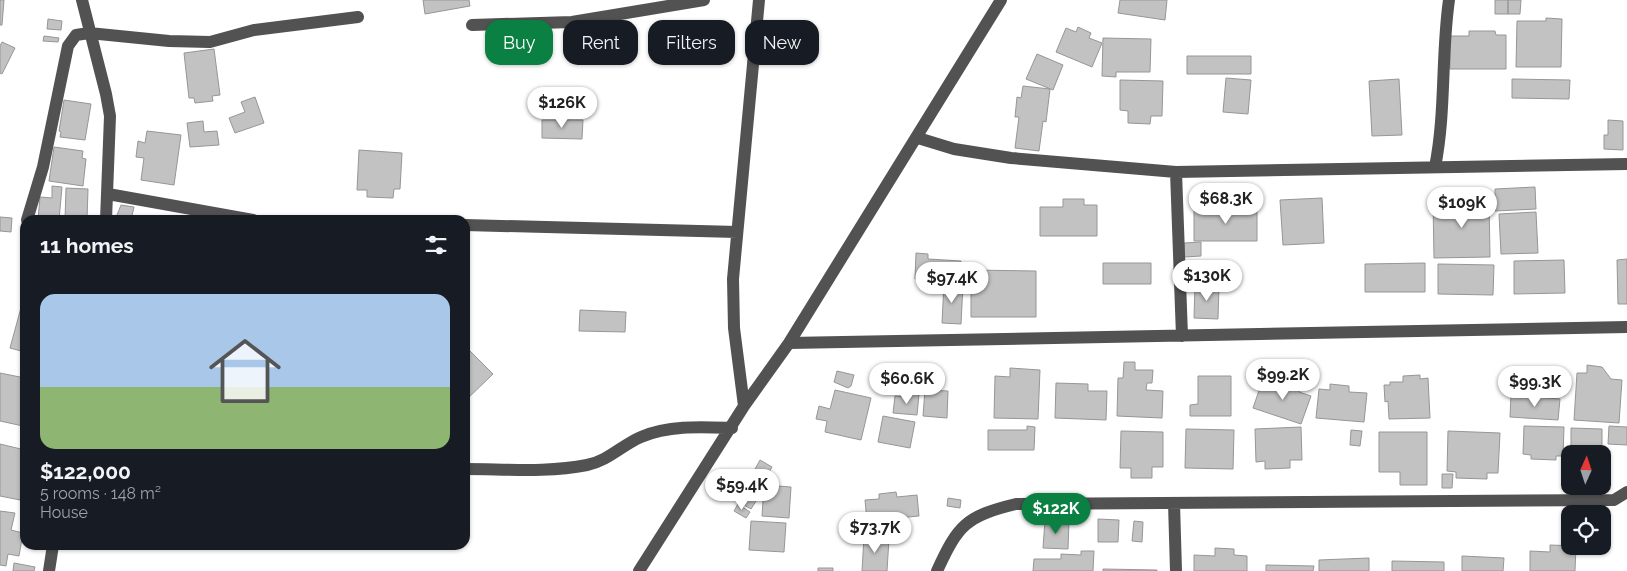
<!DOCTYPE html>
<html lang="en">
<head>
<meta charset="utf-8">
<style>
  body { margin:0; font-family:Raleway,sans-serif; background:#242831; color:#f1f3f6; height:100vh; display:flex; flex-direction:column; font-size:19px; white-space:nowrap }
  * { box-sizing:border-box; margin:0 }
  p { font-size:16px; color:#9ea1a6 }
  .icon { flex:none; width:28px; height:28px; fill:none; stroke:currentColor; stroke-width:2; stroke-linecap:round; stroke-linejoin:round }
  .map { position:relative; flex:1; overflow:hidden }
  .sheet { position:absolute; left:20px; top:215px; width:450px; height:335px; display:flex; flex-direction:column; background:#171b24; border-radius:15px; box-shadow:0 1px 4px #0004 }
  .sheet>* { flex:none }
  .guide { position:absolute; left:485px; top:20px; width:475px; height:45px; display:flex; gap:10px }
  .needle { width:32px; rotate:3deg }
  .tools { position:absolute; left:1561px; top:445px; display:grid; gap:10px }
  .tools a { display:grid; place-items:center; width:50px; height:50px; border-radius:10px; background:#171b24; box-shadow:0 1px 4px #0004; font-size:25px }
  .price { position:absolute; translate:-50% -42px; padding:0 11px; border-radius:18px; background:#fff; color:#222; font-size:16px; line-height:32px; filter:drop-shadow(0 1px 2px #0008) }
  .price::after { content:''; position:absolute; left:50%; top:30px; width:15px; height:11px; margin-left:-8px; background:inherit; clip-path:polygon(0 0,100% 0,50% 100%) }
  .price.current { background:#0b8043; color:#fff }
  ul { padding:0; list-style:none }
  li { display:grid; align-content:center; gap:10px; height:265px; padding:0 20px }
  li+li { border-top:1px solid #363941 }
  li span { display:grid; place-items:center; height:155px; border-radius:15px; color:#555 }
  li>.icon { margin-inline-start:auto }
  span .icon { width:90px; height:90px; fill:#fffc; stroke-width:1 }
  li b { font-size:21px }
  h2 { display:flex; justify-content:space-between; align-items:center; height:60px; padding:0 20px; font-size:21px }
  .tag { padding:0 18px; border-radius:15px; background:#171b24; box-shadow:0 1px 4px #0004; font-size:18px; line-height:45px }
  .tag.current { background:#0b8043; color:#fff }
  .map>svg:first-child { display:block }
  .building { fill:#c2c2c2; stroke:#969696 }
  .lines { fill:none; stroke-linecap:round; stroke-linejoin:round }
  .minor { stroke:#525252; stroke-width:12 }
</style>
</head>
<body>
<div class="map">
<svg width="1627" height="571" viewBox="0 0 1627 571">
  <rect width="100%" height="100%" fill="#fff"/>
  <path class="building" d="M0 0H4L2 25H0Z
    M423 0H469L470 6 425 14Z
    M1120 0H1167L1165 20 1118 13Z
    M1495 0H1508V14H1495Z
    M1508 0H1521L1520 14H1508Z
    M1546 18 1562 19 1561 67H1516L1517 21H1546Z
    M48 19 62 21 61 30 47 29Z
    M1078 27 1091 33 1089 38 1102 43 1092 67 1056 52 1066 28 1076 32Z
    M1469 31H1495L1496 35H1506V69H1450V36H1469Z
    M44 36 59 38 58 42 43 41Z
    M1103 38 1151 39 1150 72H1116V77L1102 76Z
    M2 42 15 48 2 74 0 73V46Z
    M214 49 220 95 212 96 213 101 195 103 194 98H189L184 53Z
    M1037 54 1063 65 1053 90 1026 79Z
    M1187 56H1251V74H1187Z
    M1226 78 1251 80 1248 114 1223 112Z
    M1399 79 1402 135 1372 136 1369 81Z
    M1512 79 1570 80 1569 99 1512 98Z
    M1120 80 1163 81 1162 116H1151L1150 124 1128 123V111L1120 110Z
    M1023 86 1050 89 1046 122 1043 121 1039 151 1015 148 1019 117H1015L1017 97 1021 98Z
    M255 97 264 123 235 133 229 118 245 112 241 102Z
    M551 97 572 98 571 111 551 110Z
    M64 100 91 104 85 140 60 137 61 132 59 131Z
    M542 120H583L582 139 542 138Z
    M1608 120 1623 121V150L1604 149V135H1608Z
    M203 121 204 132 217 131 219 145 190 147 187 123Z
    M147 131 181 135 174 185 141 180 144 158 136 157 138 141 145 143Z
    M54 147 83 151 82 158 86 159 83 186 49 181Z
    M359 150 402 153 400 189H394L393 198 367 197V190H357Z
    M52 186 62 187 59 220H38L40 197 52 198Z
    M1535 187 1536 209 1495 211V189Z
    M66 188 88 189 87 220H65Z
    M1322 198 1324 243 1283 245 1280 200Z
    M1063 199H1084V205H1097V236H1040V207H1063Z
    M1489 200 1490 257 1434 258 1433 201Z
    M121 205 134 207 131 220H115Z
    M1194 210H1257V241H1194Z
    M1536 212 1538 253 1501 254 1499 214Z
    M0 217 12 218 11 232 0 231Z
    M1201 242V256L1184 257V243Z
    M916 253 928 254V259L961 261 960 281 915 279Z
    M1627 259V304H1618L1617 260Z
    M1564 260 1565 293 1514 294V261Z
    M1103 263H1151V284H1103Z
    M1425 263V292H1365V264Z
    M1438 264 1494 265 1493 295 1438 294Z
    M971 270 1036 271V317H971Z
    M944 283 963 284 961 324 942 323Z
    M1195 285H1219L1218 319 1194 318Z
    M22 304 25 305V352L10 348Z
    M580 310 626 312 625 332 579 331Z
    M465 346 493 374 465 401Z
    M1124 362H1135V370H1153L1152 383H1147L1146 390 1163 391 1162 418 1117 416 1118 378H1123Z
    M1587 365 1602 367 1611 379 1622 380 1619 423 1574 420 1577 373H1587Z
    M1010 368 1040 370 1038 419 994 418 995 376 1010 377Z
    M837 371 854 375 851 386 848 388 834 382Z
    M0 373 25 378 23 426 0 421Z
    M1420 375V379L1428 378 1430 418 1389 419 1388 401 1385 402 1384 385H1390V382H1403V376Z
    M1198 376H1231V416H1190V405L1198 404Z
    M1263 379 1285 387 1287 380 1302 385 1299 392 1311 396 1301 424 1253 408Z
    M1056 383 1088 384V391H1107L1106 420 1055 418Z
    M1330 384 1349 386V392L1367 393 1364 422 1316 418 1319 389 1330 390Z
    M835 390 871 398 861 440 825 432 827 421 816 419 819 406 830 409Z
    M925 390 948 391 947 418 923 416Z
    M908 393 919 394 917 415 893 413 895 396 907 397Z
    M1511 395 1560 399 1558 420 1510 417Z
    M883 416 915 422 910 448 878 442Z
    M1027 426 1035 427 1034 450H988V430H1027Z
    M1524 426 1564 427 1563 456H1556V460L1531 459V455L1523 454Z
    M1609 426 1627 427V445L1608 444Z
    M1301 427 1302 460H1290V468L1265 469V461L1256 462 1255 429Z
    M1571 428 1602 429V451H1610V477H1602V454H1571Z
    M1186 429 1234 430 1233 469 1185 468Z
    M1351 430 1362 431 1360 446 1350 445Z
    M1121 431 1163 432V467H1152V478H1131V468H1120Z
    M1448 431 1500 433 1498 473H1487V479L1456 478V472L1447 471Z
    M1379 432H1427V485H1400V472H1379Z
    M0 444 25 450V491H22L20 500 0 496Z
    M760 460 772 467 759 490 762 492 758 500 743 491Z
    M1442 474H1453L1452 488H1442Z
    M764 485 791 487 789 518 762 516Z
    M896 492 897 497 917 495 919 516 867 521 865 500 879 499V494Z
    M742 493 756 501 751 509 737 501Z
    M948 498 961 500 960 508 947 506Z
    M738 504 750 512 746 518 734 511Z
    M0 511 15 513 11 530 23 533 19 556 8 554 6 566 0 565Z
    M1098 519 1119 520 1118 542H1098Z
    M1045 520 1069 521 1068 549 1043 548Z
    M751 521 786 523 784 552 749 550Z
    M1134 521 1143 522 1142 542 1132 541Z
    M864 537 889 539 887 571H862Z
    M1550 545 1576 546 1575 571H1530V551L1550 552Z
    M1215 548 1234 549V555L1247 556V571H1194V555L1215 556Z
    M1081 551H1094L1093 571H1033L1034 559H1061V554L1081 555Z
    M1462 556 1504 558 1503 571H1462Z
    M1369 558V571H1319V560Z
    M1392 561 1444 562V571H1392Z
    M14 563 35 567 34 571H13Z
    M1266 565 1314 566 1313 571H1266Z
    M818 568H833V571H818Z
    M1103 569 1157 570V571H1103Z"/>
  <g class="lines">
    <path class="minor" d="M82 0 106 94 110 116 106 220
      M472 25 572 22 704 0
      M918 138 954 149 1011 158 1176 172 1627 164
      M1435 167C1446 112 1441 56 1449 0
      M1176 172 1182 336
      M108 194 253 220
      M27 220 43 167 68 46 76 35 89 33 169 41 210 42 254 30 358 17
      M465 225 737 232
      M789 343 1627 327
      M744 406 734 328 733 279 759 0
      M465 469C505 469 548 473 587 465 608 461 622 445 641 437 669 425 702 427 732 428
      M1174 503 1176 571
      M49 571 53 545
      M639 571 744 406 789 343 1001 0
      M937 571C958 525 966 516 1016 504L1614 500 1627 492"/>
  </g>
</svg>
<div class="tools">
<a><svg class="needle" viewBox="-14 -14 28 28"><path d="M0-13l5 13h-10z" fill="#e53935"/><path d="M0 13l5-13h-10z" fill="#9ea1a6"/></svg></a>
<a><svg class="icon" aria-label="locate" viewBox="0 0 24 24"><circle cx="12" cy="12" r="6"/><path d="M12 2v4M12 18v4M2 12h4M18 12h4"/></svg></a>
</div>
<b class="price" style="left:562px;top:129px">$126K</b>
<b class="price" style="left:1226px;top:225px">$68.3K</b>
<b class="price" style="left:1462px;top:229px">$109K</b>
<b class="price" style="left:1207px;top:302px">$130K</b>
<b class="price" style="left:952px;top:304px">$97.4K</b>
<b class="price" style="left:1283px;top:401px">$99.2K</b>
<b class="price" style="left:907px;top:405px">$60.6K</b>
<b class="price" style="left:1535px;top:408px">$99.3K</b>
<b class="price" style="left:742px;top:511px">$59.4K</b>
<b class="price current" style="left:1056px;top:535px">$122K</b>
<b class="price" style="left:875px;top:554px">$73.7K</b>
<div class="guide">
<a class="tag current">Buy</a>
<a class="tag">Rent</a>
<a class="tag">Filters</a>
<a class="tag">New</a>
</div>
<section class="sheet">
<h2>11 homes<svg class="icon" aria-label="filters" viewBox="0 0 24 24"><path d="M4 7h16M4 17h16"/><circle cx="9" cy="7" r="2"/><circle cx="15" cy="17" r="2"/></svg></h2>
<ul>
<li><span style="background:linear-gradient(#a9c7e8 60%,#8fb573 0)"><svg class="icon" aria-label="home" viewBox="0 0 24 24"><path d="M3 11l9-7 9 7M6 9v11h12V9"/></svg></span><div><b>$122,000</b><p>5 rooms · 148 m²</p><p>House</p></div></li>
</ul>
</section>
</div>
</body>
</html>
